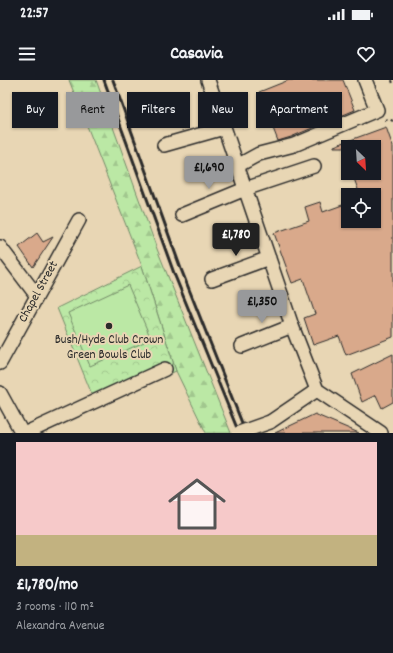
<!DOCTYPE html>
<html lang="en">
<head>
<meta charset="utf-8">
<style>
  body { margin:0; font-family:Dekko,sans-serif; background:#242831; color:#f1f3f6; height:100vh; display:flex; flex-direction:column; font-size:15px; white-space:nowrap }
  * { box-sizing:border-box; margin:0 }
  p { font-size:13px; color:#9ea1a6 }
  .icon { flex:none; width:22px; height:22px; fill:none; stroke:currentColor; stroke-width:2; stroke-linecap:round; stroke-linejoin:round }
  .map { position:relative; height:353px; overflow:hidden }
  .panel { display:flex; flex-direction:column; background:#171b24; flex:1 }
  .panel>* { flex:none }
  .banner { position:absolute; left:12px; top:12px; width:369px; height:36px; display:flex; gap:8px }
  .needle { width:26px; rotate:155deg }
  .tools { position:absolute; left:341px; top:60px; display:grid; gap:8px }
  .tools a { display:grid; place-items:center; width:40px; height:40px; border-radius:0px; background:#171b24; box-shadow:0 1px 3px #0004; font-size:20px }
  .price { position:absolute; translate:-50% -34px; padding:0 9px; border-radius:4px; background:#98999b; color:#111; font-size:13px; line-height:26px; filter:drop-shadow(0 1px 2px #0008) }
  .price::after { content:''; position:absolute; left:50%; top:24px; width:12px; height:9px; margin-left:-6px; background:inherit; clip-path:polygon(0 0,100% 0,50% 100%) }
  .price.on { background:#222; color:#fff }
  ul { padding:0; list-style:none }
  li { display:grid; align-content:center; gap:8px; height:212px; padding:0 16px }
  li span { display:grid; place-items:center; height:124px; border-radius:0px; color:#555 }
  li>.icon { margin-inline-start:auto }
  span .icon { width:72px; height:72px; fill:#fffc; stroke-width:1 }
  li b { font-size:17px }
  .pill { padding:0 14px; border-radius:0px; background:#171b24; box-shadow:0 1px 3px #0004; font-size:14px; line-height:36px }
  .pill.on { background:#98999b; color:#111 }
  .status { display:flex; justify-content:space-between; align-items:center; height:28px; padding:0 20px; background:#171b24; direction:ltr }
  .status svg { height:11px; fill:currentColor }
  header { display:flex; justify-content:space-between; align-items:center; height:52px; padding:0 16px; background:#171b24; font-size:18px; font-weight:700 }
  .map>svg:first-child { display:block }
  .forest { fill:url(#forest-firs); stroke:#738a68 }
  .park { fill:url(#park-crowns); stroke:#738a68 }
  .pitch { fill:#bbe8a5; stroke:#738a68 }
  .building { fill:#d9a98b; stroke:#2b2b2b }
  .lines { fill:none; stroke-linecap:round; stroke-linejoin:round }
  .minor-casing { stroke:#2b2b2b; stroke-width:16 }
  .path { stroke:#2b2b2b; stroke-width:2; stroke-dasharray:3 3; stroke-linecap:butt }
  .minor { stroke:#e8d6b4; stroke-width:13 }
  .rail { stroke:#2b2b2b; stroke-width:3 }
  .minor-bridge-casing { stroke:#2b2b2b; stroke-width:16; stroke-linecap:butt }
  .minor-bridge { stroke:#e8d6b4; stroke-width:13 }
  .poi-dot { fill:#2b2b2b; stroke:#e8d6b4; stroke-width:1.5 }
  .labels { text-anchor:middle; dominant-baseline:central; stroke-width:4; stroke-linejoin:round; paint-order:stroke }
  .street-label { font-size:13px; fill:#2b2b2b; stroke:#e8d6b4 }
  .poi-label { font-size:13px; fill:#2b2b2b; stroke:#e8d6b4 }
</style>
</head>
<body>
<div class="status"><b>22:57</b><svg viewBox="0 0 49 12"><path d="M0 12V9h3v3zM5 12V6h3v6zM10 12V3h3v9zM15 12V0h3v12zM26 1h20v11H26zM47 4h2v5h-2z"/></svg></div>
<header><svg class="icon" aria-label="menu" viewBox="0 0 24 24"><path d="M4 6h16M4 12h16M4 18h16"/></svg>Casavia<svg class="icon" aria-label="heart" viewBox="0 0 24 24"><path d="M12 20l-8-8c-3-5 5-10 8-4 3-6 11-1 8 4z"/></svg></header>
<div class="map">
<svg width="393" height="353" viewBox="0 0 393 353">
  <defs>
    <pattern id="forest-firs" width="22" height="20" patternUnits="userSpaceOnUse"><rect width="22" height="20" fill="#bbe8a5"/><path d="M5 1l3.5 6h-7zM16 11l3.5 6h-7z" fill="#a1c78e"/></pattern>
    <pattern id="park-crowns" width="20" height="18" patternUnits="userSpaceOnUse"><rect width="20" height="18" fill="#bbe8a5"/><path d="M2 6a3 3 0 1 1 6 0M12 15a3 3 0 1 1 6 0" fill="none" stroke="#a1c78e"/></pattern>
  </defs>
  <rect width="100%" height="100%" fill="#e8d6b4"/>
  <filter id="ink" filterUnits="userSpaceOnUse"><feTurbulence type="fractalNoise" baseFrequency=".025" numOctaves="2"/><feDisplacementMap in="SourceGraphic" scale="8" xChannelSelector="R" yChannelSelector="G"/><feConvolveMatrix kernelMatrix="1 2 1 2 8 2 1 2 1" color-interpolation-filters="sRGB"/></filter>
  <g filter="url(#ink)">
    <path class="forest" d="M69 0H96L157 169 231 353H206L176 291 142 186Z"/>
    <path class="park" d="M142 186 176 291 97 327 57 228Z"/>
    <path class="pitch" d="M128 205 151 259 90 286 68 233Z"/>
    <path class="building" d="M289 0H343L355 30 291 57 278 61 259 12Z
      M386 47 393 67V257L346 275 339 256 313 265 304 238 315 234 303 199 292 203 274 153 309 141 305 127 320 122 323 132 348 123V141H374V115H360L352 93H374V67H334V66Z
      M37 153 43 162 53 157 33 187 19 167Z
      M393 274V322L382 328 376 315 362 322 352 294Z
      M315 334 319 336 359 353H275Z"/>
    <g class="lines">
      <defs>
        <path id="minor" d="M208 0 292 246 317 310
          M164 65 224 48
          M237 86 259 74 294 65 377 30 365 0
          M182 135 245 109 314 86
          M0 167 37 216
          M212 199 269 178
          M242 266 292 246
          M0 283 79 140
          M317 310 381 353
          M0 313 22 353
          M270 342 317 310
          M26 353 165 289"/>
      </defs>
      <use href="#minor" class="minor-casing"/>
      <path class="path" d="M392 0 393 4
        M385 40 389 39 393 41"/>
      <use href="#minor" class="minor"/>
      <path class="rail" d="M104 0 175 196 239 353
        M113 0 181 189 246 353"/>
      <defs>
        <path id="minor-bridge" d="M239 353 270 342"/>
      </defs>
      <use href="#minor-bridge" class="minor-bridge-casing"/>
      <use href="#minor-bridge" class="minor-bridge"/>
    </g>
  </g>
  <circle class="poi-dot" cx="109" cy="246" r="4"/>
  <g class="labels">
    <g class="street-label">
      <text transform="translate(39 212) rotate(-61)">Chapel Street</text>
    </g>
    <g class="poi-label">
      <text x="109" y="260">Bush/Hyde Club Crown<tspan x="109" dy="15">Green Bowls Club</tspan></text>
    </g>
  </g>
</svg>
<div class="tools">
<a><svg class="needle" viewBox="-14 -14 28 28"><path d="M0-13l5 13h-10z" fill="#e53935"/><path d="M0 13l5-13h-10z" fill="#9ea1a6"/></svg></a>
<a><svg class="icon" aria-label="locate" viewBox="0 0 24 24"><circle cx="12" cy="12" r="6"/><path d="M12 2v4M12 18v4M2 12h4M18 12h4"/></svg></a>
</div>
<b class="price" style="left:209px;top:110px">£1,690</b>
<b class="price on" style="left:236px;top:177px">£1,780</b>
<b class="price" style="left:262px;top:244px">£1,350</b>
<div class="banner">
<a class="pill">Buy</a>
<a class="pill on">Rent</a>
<a class="pill">Filters</a>
<a class="pill">New</a>
<a class="pill">Apartment</a>
</div>
</div>
<section class="panel">
<ul>
<li><span style="background:linear-gradient(#f6c9c9 75%,#c2b280 0)"><svg class="icon" aria-label="home" viewBox="0 0 24 24"><path d="M3 11l9-7 9 7M6 9v11h12V9"/></svg></span><div><b>£1,780/mo</b><p>3 rooms · 110 m²</p><p>Alexandra Avenue</p></div></li>
</ul>
</section>
</body>
</html>
